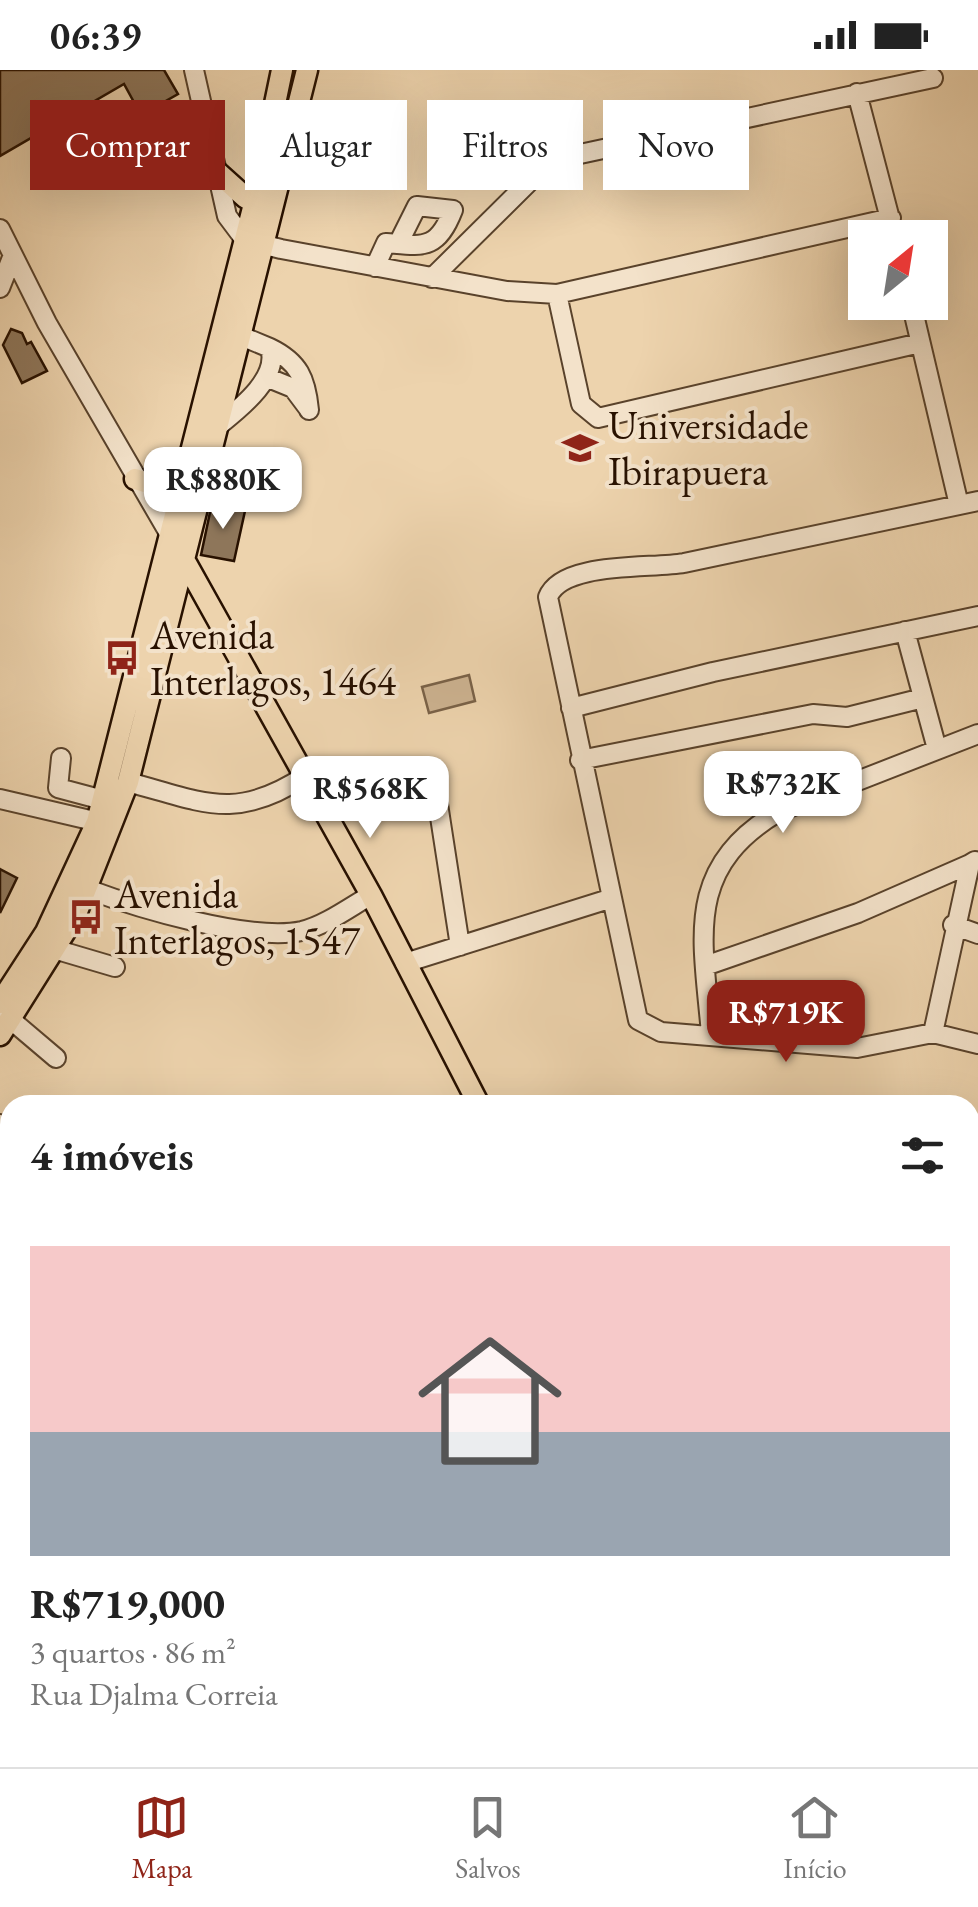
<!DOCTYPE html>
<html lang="pt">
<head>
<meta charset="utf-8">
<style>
  body { margin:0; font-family:"EB Garamond",serif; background:#f6f6f6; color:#222; height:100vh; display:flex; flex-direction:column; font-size:38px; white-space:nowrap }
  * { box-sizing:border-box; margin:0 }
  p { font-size:32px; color:#767676 }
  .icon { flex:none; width:55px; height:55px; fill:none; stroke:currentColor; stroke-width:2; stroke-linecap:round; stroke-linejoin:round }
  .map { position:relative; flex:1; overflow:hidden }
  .panel { position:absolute; left:0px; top:1025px; width:980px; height:672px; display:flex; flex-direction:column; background:#fff; border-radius:30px 30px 0 0; box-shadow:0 10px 40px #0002 }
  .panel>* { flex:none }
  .banner { position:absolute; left:30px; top:30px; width:920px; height:90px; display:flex; gap:20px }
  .needle { width:65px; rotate:30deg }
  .buttons { position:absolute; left:848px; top:150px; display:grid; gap:20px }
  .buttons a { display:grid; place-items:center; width:100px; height:100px; border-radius:0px; background:#fff; box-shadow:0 10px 40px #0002; font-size:50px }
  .price { position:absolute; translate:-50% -85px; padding:0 22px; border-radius:20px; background:#fff; color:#222; font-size:32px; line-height:65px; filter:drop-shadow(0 2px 5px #0008) }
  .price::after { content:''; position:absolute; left:50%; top:60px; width:30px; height:22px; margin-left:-15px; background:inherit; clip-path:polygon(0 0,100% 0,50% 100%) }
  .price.selected { background:#8f2418; color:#fff }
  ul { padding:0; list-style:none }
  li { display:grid; align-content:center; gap:20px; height:530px; padding:0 30px }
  li span { display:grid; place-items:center; height:310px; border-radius:0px; color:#555 }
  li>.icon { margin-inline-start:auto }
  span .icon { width:180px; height:180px; fill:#fffc; stroke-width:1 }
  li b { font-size:42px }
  h2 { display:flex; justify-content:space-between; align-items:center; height:120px; padding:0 30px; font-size:42px }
  .chip { padding:0 35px; border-radius:0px; background:#fff; box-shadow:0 10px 40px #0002; font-size:35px; line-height:90px }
  .chip.selected { background:#8f2418; color:#fff }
  .status { display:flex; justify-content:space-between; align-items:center; height:70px; padding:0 50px; background:#fff; direction:ltr }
  .status svg { height:28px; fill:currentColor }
  .dock { display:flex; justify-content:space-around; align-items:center; height:140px; border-top:2px solid #e0e0e0; background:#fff; font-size:28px; color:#767676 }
  .dock a { display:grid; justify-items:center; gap:5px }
  .dock .selected { color:#8f2418 }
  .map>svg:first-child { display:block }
  .green { fill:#ccb290; stroke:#7a6248; stroke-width:2.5 }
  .building { fill:#8e765a; stroke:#281100; stroke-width:2.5 }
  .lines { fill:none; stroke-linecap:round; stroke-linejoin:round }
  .minor-casing { stroke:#59422b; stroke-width:22 }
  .major-casing { stroke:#281100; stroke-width:25 }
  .minor { stroke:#f3e2ca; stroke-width:18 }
  .major { stroke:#edd3ad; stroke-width:20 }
  .labels { text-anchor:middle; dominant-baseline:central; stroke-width:8; stroke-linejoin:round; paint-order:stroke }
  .poi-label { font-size:40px; fill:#281100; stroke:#f3e2ca; text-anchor:start }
</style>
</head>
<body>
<div class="status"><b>06:39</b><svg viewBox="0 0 49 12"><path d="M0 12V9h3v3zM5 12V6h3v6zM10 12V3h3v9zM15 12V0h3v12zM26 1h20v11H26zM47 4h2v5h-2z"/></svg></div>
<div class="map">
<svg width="978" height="1697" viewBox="0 0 978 1697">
  <rect width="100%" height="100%" fill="#edd3ad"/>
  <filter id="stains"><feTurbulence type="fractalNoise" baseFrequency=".002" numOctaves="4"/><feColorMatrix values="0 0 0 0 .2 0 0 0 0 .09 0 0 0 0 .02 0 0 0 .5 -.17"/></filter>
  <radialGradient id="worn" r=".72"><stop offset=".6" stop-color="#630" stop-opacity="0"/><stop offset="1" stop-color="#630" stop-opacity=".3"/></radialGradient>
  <path class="green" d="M469 605 475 631 429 643 422 617Z"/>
  <path class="building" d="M0 0H164L178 24 141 45 124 14 0 86Z
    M11 259 22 263 27 274 31 272 47 301 22 313 3 275Z
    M212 433 245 441 234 491 201 485Z
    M0 799 17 808 0 843Z"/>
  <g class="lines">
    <defs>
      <path id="minor" d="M194 0 227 146 245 170 281 179 507 221 557 224 891 148
        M857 23 895 168
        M0 159 47 253 170 465
        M375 197 386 173C423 176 437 181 453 140L417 136 398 174
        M432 208 538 103 566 87 933 8
        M0 218 13 185
        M557 224 581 334 598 348 920 273
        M911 232 959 435
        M270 278C299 292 306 309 309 340
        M266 307 293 318 308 338
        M218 356C239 339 280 308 270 278L229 261
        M978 431 684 493C651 499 562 491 548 527L638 950 661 962 857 978 933 963 978 974
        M905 561 937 679
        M571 638 713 602 978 546
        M61 688 58 718 103 730
        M580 690 813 644 847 647 923 628
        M128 712C203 732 235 752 305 706
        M436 721 460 876
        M0 729 107 754
        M87 819C138 838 250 872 302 861 326 855 350 837 371 825
        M953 855 978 864
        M54 879 115 897
        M405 893 609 829
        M705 896 858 843 970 794
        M0 950 10 949 56 988
        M933 963 970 794 975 791
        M711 964C703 868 683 799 778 742L978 664
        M0 1054 10 1061
        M970 1080H978
        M970 1199 978 1201
        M0 1305 10 1302
        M970 1318 978 1312
        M0 1412 10 1410
        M970 1460 978 1457
        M0 1461 8 1520 0 1551
        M0 1679 10 1682
        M37 1688H66
        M161 1688 163 1697
        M536 1688 538 1697
        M897 1688 902 1697
        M965 1688 970 1697
        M189 1694 225 1688
        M434 1697 438 1688
        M589 1697 604 1688"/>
      <path id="major" d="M216 101 246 128 268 129
        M135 409 161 417 184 410
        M181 484 371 825 479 1035
        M0 933 46 862 97 752 255 130 282 0
        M0 965 76 844 128 712 307 0
        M738 1688 744 1697"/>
    </defs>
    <use href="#minor" class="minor-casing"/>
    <use href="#major" class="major-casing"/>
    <use href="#minor" class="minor"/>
    <use href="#major" class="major"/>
  </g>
  <defs>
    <symbol id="university-bare" viewBox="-9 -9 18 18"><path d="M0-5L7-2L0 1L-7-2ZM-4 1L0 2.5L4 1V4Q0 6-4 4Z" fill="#8f2418" stroke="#f3e2ca" stroke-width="2.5" paint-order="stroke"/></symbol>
    <symbol id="bus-bare" viewBox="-9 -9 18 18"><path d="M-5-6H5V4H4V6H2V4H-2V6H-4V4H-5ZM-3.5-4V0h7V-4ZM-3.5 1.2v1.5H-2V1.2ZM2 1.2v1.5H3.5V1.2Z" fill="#8f2418" stroke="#f3e2ca" stroke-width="2.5" paint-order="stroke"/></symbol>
  </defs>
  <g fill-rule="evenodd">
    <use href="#university-bare" x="555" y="353" width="50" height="50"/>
    <use href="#bus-bare" x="97" y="563" width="50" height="50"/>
    <use href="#bus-bare" x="61" y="822" width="50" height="50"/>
  </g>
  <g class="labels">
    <g class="poi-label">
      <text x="608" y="355">Universidade<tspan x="608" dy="46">Ibirapuera</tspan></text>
      <text x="150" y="565">Avenida<tspan x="150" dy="46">Interlagos, 1464</tspan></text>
      <text x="114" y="824">Avenida<tspan x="114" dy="46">Interlagos, 1547</tspan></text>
    </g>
  </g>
  <rect width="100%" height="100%" filter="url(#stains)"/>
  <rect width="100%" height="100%" fill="url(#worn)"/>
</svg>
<div class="buttons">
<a><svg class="needle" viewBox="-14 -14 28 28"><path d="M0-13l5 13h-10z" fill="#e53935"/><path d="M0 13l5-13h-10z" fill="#767676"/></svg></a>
</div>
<b class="price" style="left:223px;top:462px">R$880K</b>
<b class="price" style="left:783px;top:766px">R$732K</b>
<b class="price" style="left:370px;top:771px">R$568K</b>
<b class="price selected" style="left:786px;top:995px">R$719K</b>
<div class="banner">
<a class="chip selected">Comprar</a>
<a class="chip">Alugar</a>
<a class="chip">Filtros</a>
<a class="chip">Novo</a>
</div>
<section class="panel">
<h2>4 imóveis<svg class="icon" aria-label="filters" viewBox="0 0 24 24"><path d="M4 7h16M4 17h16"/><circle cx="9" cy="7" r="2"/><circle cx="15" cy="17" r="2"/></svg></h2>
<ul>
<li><span style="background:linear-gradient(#f6c9c9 60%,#9aa5b1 0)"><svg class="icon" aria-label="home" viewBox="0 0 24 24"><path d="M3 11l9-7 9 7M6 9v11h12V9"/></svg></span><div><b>R$719,000</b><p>3 quartos · 86 m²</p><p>Rua Djalma Correia</p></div></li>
</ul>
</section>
</div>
<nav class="dock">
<a class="selected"><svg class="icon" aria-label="map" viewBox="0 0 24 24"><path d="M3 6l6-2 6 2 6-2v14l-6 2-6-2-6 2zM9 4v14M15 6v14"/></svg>Mapa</a>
<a><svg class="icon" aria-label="saved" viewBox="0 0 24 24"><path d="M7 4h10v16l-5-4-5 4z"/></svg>Salvos</a>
<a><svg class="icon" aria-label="home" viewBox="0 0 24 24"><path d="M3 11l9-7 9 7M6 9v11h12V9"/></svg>Início</a>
</nav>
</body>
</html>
